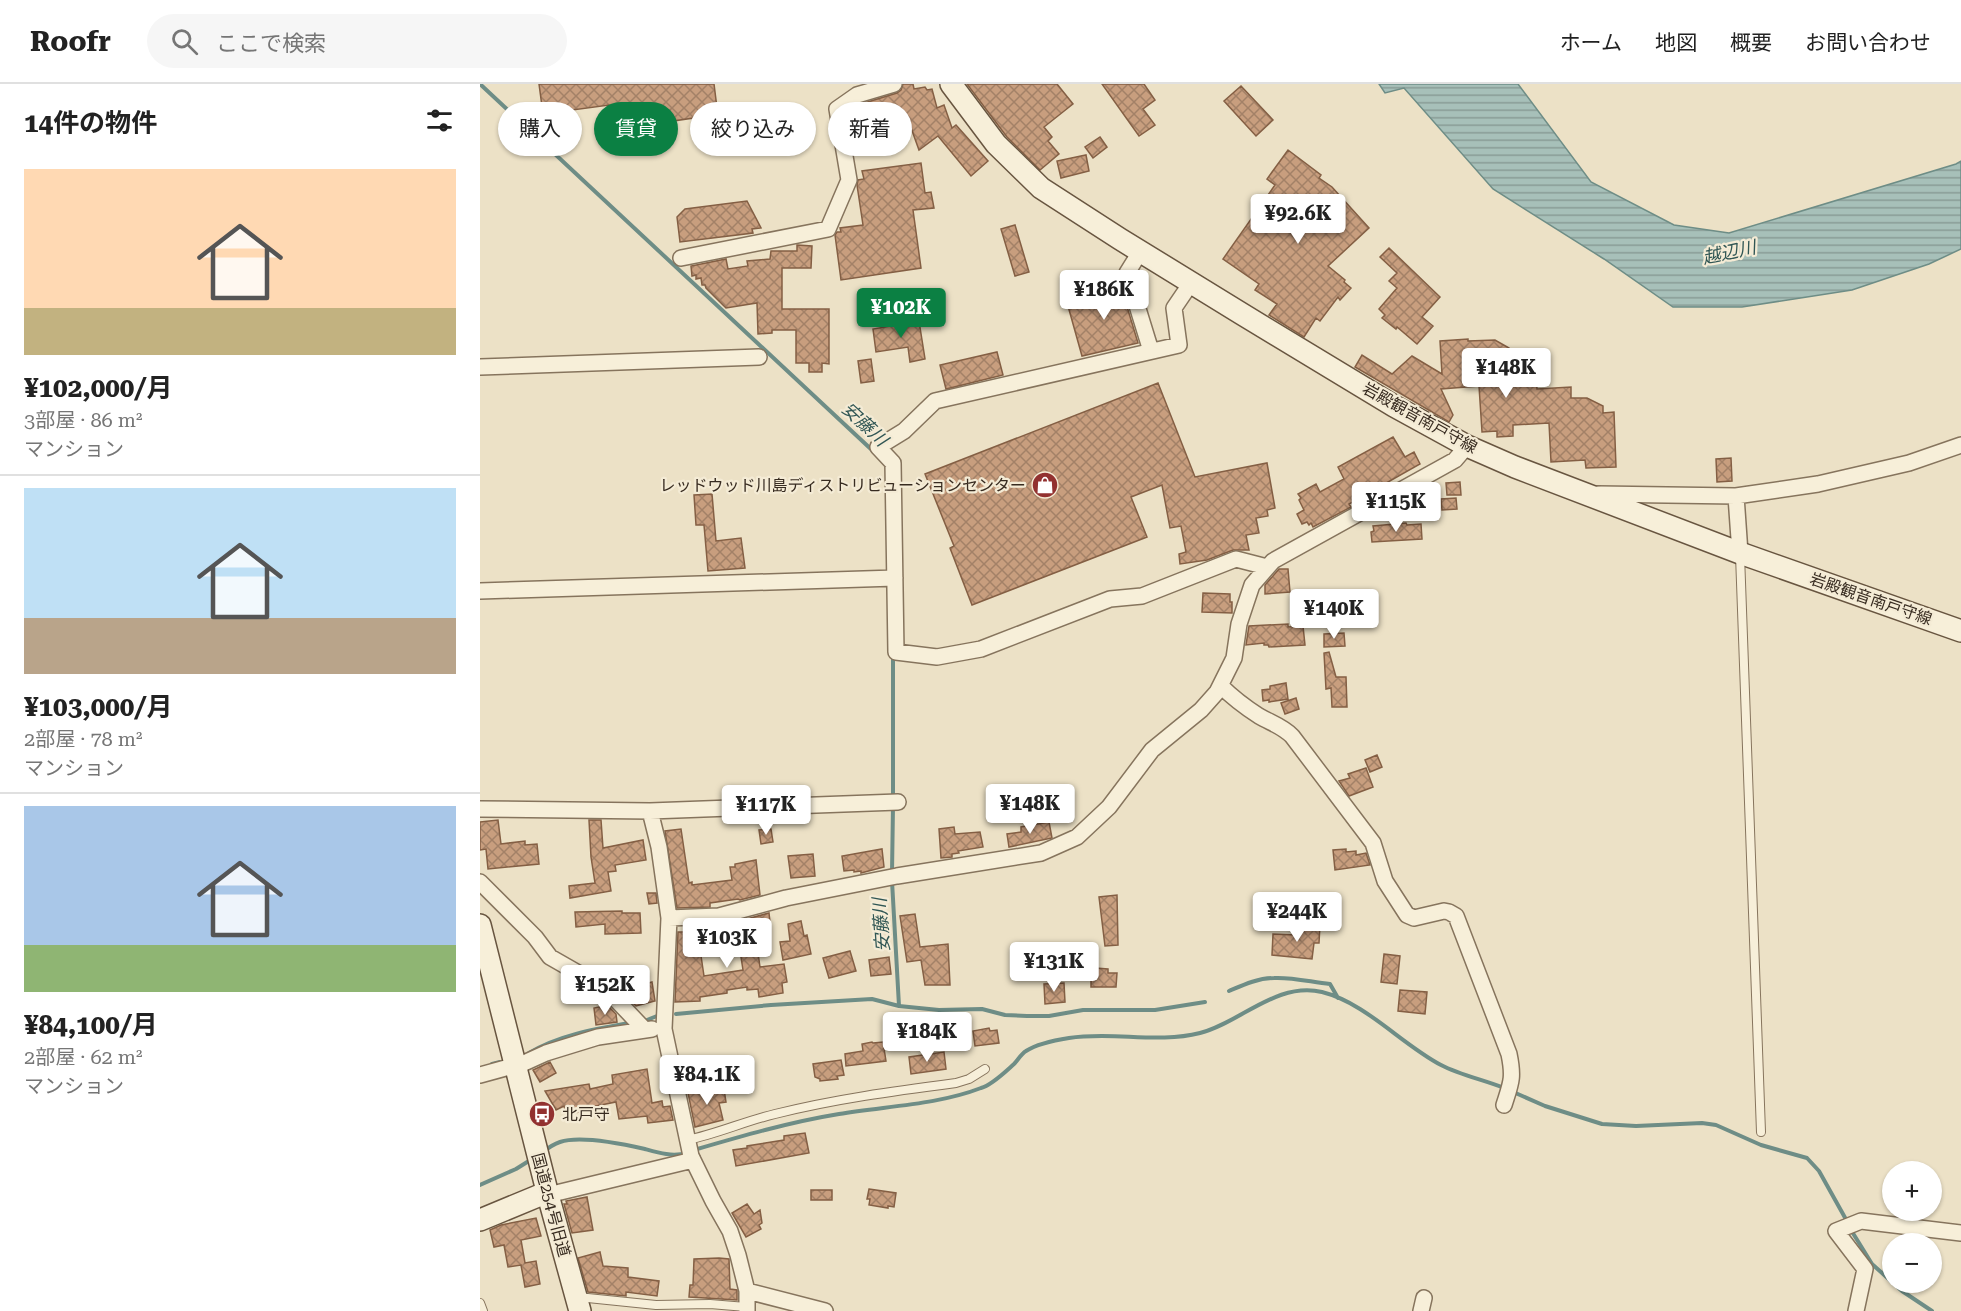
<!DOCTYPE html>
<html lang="ja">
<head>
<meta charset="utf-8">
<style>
  body { margin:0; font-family:"Roboto Serif","Noto Sans JP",serif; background:#f6f6f6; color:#222; height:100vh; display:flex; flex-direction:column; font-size:22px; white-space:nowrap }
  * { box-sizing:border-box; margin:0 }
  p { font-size:20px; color:#767676 }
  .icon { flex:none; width:33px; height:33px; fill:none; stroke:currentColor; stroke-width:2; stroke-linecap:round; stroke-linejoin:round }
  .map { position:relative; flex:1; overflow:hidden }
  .panel { display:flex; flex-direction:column; background:#fff; width:480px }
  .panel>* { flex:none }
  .hud { position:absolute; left:18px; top:18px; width:570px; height:54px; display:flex; gap:12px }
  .fabs { position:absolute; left:1402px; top:1077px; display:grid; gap:12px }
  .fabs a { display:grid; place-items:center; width:60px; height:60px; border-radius:50%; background:#fff; box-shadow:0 2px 4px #0004; font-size:30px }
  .price { position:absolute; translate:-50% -51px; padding:0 14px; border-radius:6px; background:#fff; color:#222; font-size:20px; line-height:39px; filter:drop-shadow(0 2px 3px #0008) }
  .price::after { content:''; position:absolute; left:50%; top:36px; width:18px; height:14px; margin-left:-9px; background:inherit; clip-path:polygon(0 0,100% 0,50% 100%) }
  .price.current { background:#0b8043; color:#fff }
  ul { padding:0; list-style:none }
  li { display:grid; align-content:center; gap:12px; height:318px; padding:0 24px }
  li+li { border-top:2px solid #e0e0e0 }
  li span { display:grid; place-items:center; height:186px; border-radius:0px; color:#555 }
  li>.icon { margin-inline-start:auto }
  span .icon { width:108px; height:108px; fill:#fffc; stroke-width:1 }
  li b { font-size:26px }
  h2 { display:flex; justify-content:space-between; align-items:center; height:72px; padding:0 24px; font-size:26px }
  .chip { padding:0 21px; border-radius:27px; background:#fff; box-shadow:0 2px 4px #0004; font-size:21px; line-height:54px }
  .chip.current { background:#0b8043; color:#fff }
  header { display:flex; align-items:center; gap:36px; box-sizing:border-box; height:84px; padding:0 30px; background:#fff; border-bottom:2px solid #e0e0e0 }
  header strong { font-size:28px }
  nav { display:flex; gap:33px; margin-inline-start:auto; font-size:21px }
  .search { width:420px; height:54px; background:#f6f6f6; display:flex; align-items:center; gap:15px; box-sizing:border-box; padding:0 21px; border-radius:33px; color:#767676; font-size:22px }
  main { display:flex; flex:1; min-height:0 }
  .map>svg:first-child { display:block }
  .water { fill:url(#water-rules); stroke:#6e8d86; stroke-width:1.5 }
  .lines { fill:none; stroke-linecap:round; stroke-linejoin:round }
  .stream { stroke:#6e8d86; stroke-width:4 }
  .building { fill:url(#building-cross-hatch); stroke:#845f44; stroke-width:1.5 }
  .lane-casing { stroke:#86745d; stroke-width:10 }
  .street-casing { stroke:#86745d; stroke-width:18 }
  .secondary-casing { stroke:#685540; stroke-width:24 }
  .lane { stroke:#f7efd9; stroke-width:8 }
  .street { stroke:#f7efd9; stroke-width:15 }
  .secondary { stroke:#f7efd9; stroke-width:21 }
  .labels { text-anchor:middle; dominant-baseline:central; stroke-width:4.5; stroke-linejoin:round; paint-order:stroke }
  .street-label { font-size:16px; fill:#372b20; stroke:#f4ebd5 }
  .poi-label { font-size:16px; fill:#372b20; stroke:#f4ebd5; text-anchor:end }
  .water-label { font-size:18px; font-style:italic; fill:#305654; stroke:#f4ebd5 }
</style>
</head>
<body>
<header>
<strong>Roofr</strong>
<div class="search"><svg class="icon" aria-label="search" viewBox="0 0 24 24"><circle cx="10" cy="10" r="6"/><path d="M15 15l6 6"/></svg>ここで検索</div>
<nav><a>ホーム</a><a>地図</a><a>概要</a><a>お問い合わせ</a></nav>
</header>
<main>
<section class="panel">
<h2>14件の物件<svg class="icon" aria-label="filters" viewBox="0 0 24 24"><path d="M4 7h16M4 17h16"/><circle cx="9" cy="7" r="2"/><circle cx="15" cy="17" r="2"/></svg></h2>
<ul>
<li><span style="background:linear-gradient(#ffd9b3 75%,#c2b280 0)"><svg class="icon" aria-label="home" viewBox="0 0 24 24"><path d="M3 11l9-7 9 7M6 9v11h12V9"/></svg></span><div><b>¥102,000/月</b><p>3部屋 · 86 m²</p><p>マンション</p></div></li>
<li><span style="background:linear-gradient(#bfe0f5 70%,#b9a48a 0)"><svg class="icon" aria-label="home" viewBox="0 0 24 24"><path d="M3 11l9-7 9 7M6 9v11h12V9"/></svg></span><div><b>¥103,000/月</b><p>2部屋 · 78 m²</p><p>マンション</p></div></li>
<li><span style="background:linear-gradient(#a9c7e8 75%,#8fb573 0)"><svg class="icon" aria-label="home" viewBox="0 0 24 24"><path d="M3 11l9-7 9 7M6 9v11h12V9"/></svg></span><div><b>¥84,100/月</b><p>2部屋 · 62 m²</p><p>マンション</p></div></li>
</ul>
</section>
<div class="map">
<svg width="1481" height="1227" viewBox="0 0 1481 1227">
  <defs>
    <pattern id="water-rules" width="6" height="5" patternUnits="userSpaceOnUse" patternTransform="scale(1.5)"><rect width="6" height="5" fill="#a7c0b9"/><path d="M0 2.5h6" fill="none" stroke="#899c96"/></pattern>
    <pattern id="building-cross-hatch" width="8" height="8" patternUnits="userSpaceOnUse" patternTransform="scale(1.5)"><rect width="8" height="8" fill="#c89e7e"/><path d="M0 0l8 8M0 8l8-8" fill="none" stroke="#a38167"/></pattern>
  </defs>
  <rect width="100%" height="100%" fill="#ece1c6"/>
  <path class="water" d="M899 0H1038L1111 98 1194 141 1249 149 1476 80 1481 77V165L1449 180 1372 206 1262 223H1193L1124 175 1013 105 924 4 905 9Z"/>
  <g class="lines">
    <path class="stream" d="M0 0 393 367
      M413 572V714
      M412 789 413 722
      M412 797 419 922
      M749 907C763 901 778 894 794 894 812 893 831 898 850 900L858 914
      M196 930 291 921 392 915 419 922 459 926 502 925 525 931 547 932H569L603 926H675L725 918
      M167 936 177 932
      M49 969C79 951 115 945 149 939
      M12 980 20 978
      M1031 1007 1065 1022 1122 1040 1156 1042 1222 1039 1236 1041 1281 1061 1327 1074 1339 1087 1368 1139
      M214 1066C262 1052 310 1038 359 1030 406 1022 457 1021 501 1004 512 1001 525 988 534 980 538 976 541 970 546 967 557 960 576 956 589 954 633 947 677 960 720 949 760 939 797 897 842 908 886 919 921 960 961 981 980 991 1004 996 1024 1004
      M63 1068C68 1064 74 1060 80 1058 101 1051 143 1060 165 1065 179 1069 192 1073 207 1069
      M0 1101 36 1085 52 1075
      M1371 1146 1392 1180 1422 1207 1452 1227"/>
  </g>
  <path class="building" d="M59 0H234L237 24 226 26 227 32 180 39 184 61 136 67 129 21 63 30Z
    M423 0H433L434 5 445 3 447 6 452 5 457 24 464 21 472 44 476 41 508 77 491 92 458 52 439 66 426 30 384 43 377 23 381 20 417 9 421 6Z
    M487 0H577L593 20 564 43 572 53 568 57 579 70 560 86 527 53Z
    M622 0H664L675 16 663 25 675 41 659 52Z
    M761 2 793 36 776 52 744 17Z
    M620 53 627 63 613 74 605 63Z
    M808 66 841 91 839 94 852 103 889 144 848 182 865 196 864 198 871 204 860 216 858 213 840 237 836 234 824 253 789 231 797 220 775 206 779 200 743 175 795 101 787 95Z
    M606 71 609 87 581 94 577 77Z
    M441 79 445 109 451 108 454 124 433 126 441 184 361 196 355 151 357 148H361L360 144 383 141 377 101 378 96 384 95 382 87Z
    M267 117 281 144 272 145 273 149 200 158 197 133 205 125Z
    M535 141 549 188 535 192 521 145Z
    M317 161 332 162 331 184H302V225H349V280L342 279V288H329V279H316V246H292V249L278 250 277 219 246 224 226 204 225 201H222L221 194 216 195V191L212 192 211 182 246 175 248 185 268 182 267 177 290 175 291 167H317Z
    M909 164 960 213 942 233 953 242 937 260 917 243 916 245 902 234 905 231 899 225 917 204 909 197 917 189 900 173Z
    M638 193 658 259 602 272 588 222 621 214 618 198Z
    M439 237 445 275 430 278 428 263 396 268 393 245Z
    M988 255V257L1015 256 1029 264 1031 292 1056 291 1057 305 1091 303V314H1107L1123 322V329L1134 328 1136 383 1106 384 1105 376 1071 378 1069 339 1033 341V352L1017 353V347L1002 348 999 302 961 305 973 331 969 338 875 283 882 271 912 290 932 272 962 290 960 257Z
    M517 268 523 291 466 305 460 281Z
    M391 275 394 297 381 299 378 277Z
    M678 299 715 393 787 379 795 424 787 426 788 432 776 434 779 449 766 451 769 466H753L727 476 700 480 699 470 706 468 701 442 690 444 682 401 651 413 667 453 492 521 470 464 474 462 445 390Z
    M913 353 925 373 934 368 940 380 869 420 871 423 833 443 831 439 829 441 827 438 822 440 817 430 824 426 819 416 821 414 818 410 836 400 840 408 864 395 858 383Z
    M1251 374 1252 397 1237 398 1236 375Z
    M980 398 981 411H967L966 399Z
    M232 410 236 457 261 454 265 484 228 487 224 441H216L214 411Z
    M976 414 977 425 962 426 961 415Z
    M926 439 927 441 941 440 942 455 892 458 891 448 894 447 893 442Z
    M799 485H808L810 508 785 510V501Z
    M723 509 750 510V518H752V529L722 528Z
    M808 540V543L823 542 825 561 789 563 788 561H784V559L766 561 769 542Z
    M864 549 865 562 844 563V550Z
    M849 568 856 593H866L867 623H852L851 604 846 605 844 569Z
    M806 599 808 615 789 618V616L783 617 782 606 790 605V602Z
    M816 614 819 625 805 630 801 619Z
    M897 671 902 683 890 688 885 676Z
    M886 684 893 703 869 712 859 697 870 694 868 690Z
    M18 736 21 760 45 757V761L57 760 59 780 8 785 6 765 0 766V738Z
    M109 736H121L123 764 163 756 166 776 135 781 136 787 128 788 131 807 90 814 89 802 115 799 111 773Z
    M569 738 572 754 529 763 527 750 541 748V743Z
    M474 743 475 750 500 748 503 763 478 767 479 769 472 770V773L461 774 459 745Z
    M201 745 209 799 212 798V801L252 796 250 783H255V780L276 776 280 811 260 816 258 815 230 819V823L197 824 185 747Z
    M291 745 293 758 281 760 279 746Z
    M402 765 404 783 381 789V787L374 788V786L364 787 362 772Z
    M866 765V768L876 767V771L886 769 890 781 855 786 853 766Z
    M333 770 335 792 311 794 308 772Z
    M167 809H176L177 819 169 820Z
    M637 811 638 861 625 862 619 813Z
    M142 827V829H160L161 849 125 850V840L96 843 95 828Z
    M289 829 290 838 269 842 273 870 278 869 280 883 304 880 307 898 302 899 303 909 279 913 278 905 267 906V903L247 906V909L220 913V917L195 918 198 848H207V867L220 865 224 892 263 886 258 854 256 855 252 839Z
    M435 830 440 863 468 860 470 901H445L441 876 427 878 420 832Z
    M321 837 324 852 327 851 331 870 303 876 300 858 310 857 308 840Z
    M820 840 840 841 839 859H834L832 875 792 871 793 850 816 851 817 845H820Z
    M370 867 376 887 349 894 343 874Z
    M904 870 920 872 917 900 901 898Z
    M409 873 411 890 391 892 389 876Z
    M615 884 628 885V889H637L636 903H611V891H615Z
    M172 898 175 917 156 922 151 917 148 905Z
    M584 899 585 918 565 920 564 900Z
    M920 906 947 908 945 930 918 927Z
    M124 922 129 923 136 930 137 938 116 941 114 924Z
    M509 944 510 947 517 946 519 959 495 962 493 947Z
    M392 958 393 959 403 958 406 977 366 982 365 970 383 967 382 960Z
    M464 968 466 985 431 990 429 973Z
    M361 976 364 991 357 992 358 995 340 997V995L335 993 333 980Z
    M70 978 76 989 60 998 53 986Z
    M167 985 172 1019 182 1017 183 1023 190 1022 193 1036 168 1039 167 1032 139 1035 136 1018 101 1025 102 1028 86 1029 84 1022 76 1026 65 1007 109 1000 110 1005 133 1000 132 991Z
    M244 1005 246 1018 239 1019 243 1036 215 1043 208 1009Z
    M325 1049 329 1069 256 1082 253 1066 267 1064V1062L304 1056V1052Z
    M389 1105 416 1109 414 1123 408 1122V1124L389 1121 390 1115H387Z
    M331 1106H352V1116H331Z
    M107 1113 113 1146 92 1149 84 1120H87L86 1117Z
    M267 1120 274 1130 280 1126 282 1139 279 1141 281 1145 266 1153 252 1129Z
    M56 1134 61 1152 41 1156 45 1179 56 1177 60 1200 45 1203 41 1181 28 1183 24 1161 14 1163 10 1146 21 1141Z
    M120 1168 123 1182 148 1184V1193L179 1197 177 1212 146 1208V1212L108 1208 98 1174Z
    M239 1174 249 1175 250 1205 257 1206V1216L209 1213 210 1201H213L214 1175Z"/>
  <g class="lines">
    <defs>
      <path id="lane" d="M1260 471 1281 1048
        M207 1056C237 1050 265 1037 295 1030 355 1015 415 1007 476 999L489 995 505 985
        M98 1213 176 1221 230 1220 266 1223
        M0 1219 3 1227"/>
      <path id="street" d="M660 168 647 189 671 267
        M201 174 348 145 369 96 357 25 377 11 414 0
        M711 199 694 224 699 261 455 317 424 347 398 363 413 379 416 568 457 573 501 565 630 515 662 512 756 475 787 483
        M0 283 279 273
        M1118 410 1256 412
        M1260 469 1256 412 1338 400 1429 379 1481 361
        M0 507 415 494
        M741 602C753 614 765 623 779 632 791 639 802 642 812 652L893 759 905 797 927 831 934 834 964 827 969 828 976 832 1029 970C1034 994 1031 999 1024 1021
        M0 725 170 727 418 718
        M170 727 179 763 189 834 184 945 211 1072 233 1117 250 1147 258 1171 267 1207V1227
        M0 798 55 853 70 873 126 905 164 945
        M189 834 239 832 306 814 417 792 561 769 597 753 629 723 672 666 721 626 737 608 754 574 759 540 772 501 793 477 975 376 987 362
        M0 991 44 979 66 969 118 953 172 945
        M68 1111 213 1076
        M267 1207 345 1227
        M941 1227 944 1214
        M1376 1227 1385 1185 1356 1147 1381 1137 1481 1149"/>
      <path id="secondary" d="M471 0 516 60 561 104 640 155 762 230 914 322 987 362 1035 383 1260 469 1481 547
        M0 841 68 1111 100 1227
        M0 1136 58 1112 68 1111"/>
    </defs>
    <use href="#lane" class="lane-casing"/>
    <use href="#street" class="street-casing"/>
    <use href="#secondary" class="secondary-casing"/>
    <use href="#lane" class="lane"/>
    <use href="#street" class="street"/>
    <use href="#secondary" class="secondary"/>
  </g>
  <defs>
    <symbol id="shop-disc" viewBox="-11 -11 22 22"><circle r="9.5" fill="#923130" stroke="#f4ebd5"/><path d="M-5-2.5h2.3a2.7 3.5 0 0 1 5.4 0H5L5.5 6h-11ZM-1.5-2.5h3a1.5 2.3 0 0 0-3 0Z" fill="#fff"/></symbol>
    <symbol id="bus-disc" viewBox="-11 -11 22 22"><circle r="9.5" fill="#923130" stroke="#f4ebd5"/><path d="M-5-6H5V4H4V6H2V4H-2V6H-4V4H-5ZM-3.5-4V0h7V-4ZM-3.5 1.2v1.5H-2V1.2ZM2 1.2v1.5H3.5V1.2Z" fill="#fff"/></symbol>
  </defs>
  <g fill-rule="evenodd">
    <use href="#shop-disc" x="550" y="386" width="30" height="30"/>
    <use href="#bus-disc" x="47" y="1015" width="30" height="30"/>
  </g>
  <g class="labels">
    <g class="street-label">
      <text transform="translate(940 334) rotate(29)">岩殿観音南戸守線</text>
      <text transform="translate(1391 515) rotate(19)">岩殿観音南戸守線</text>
      <text transform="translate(71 1121) rotate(75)">国道254号旧道</text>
    </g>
    <g class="poi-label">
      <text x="546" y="401">レッドウッド川島ディストリビューションセンター</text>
      <text x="82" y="1030" text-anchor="start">北戸守</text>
    </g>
    <g class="water-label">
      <text transform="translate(1249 168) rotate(-12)">越辺川</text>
      <text transform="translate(385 340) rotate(43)">安藤川</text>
      <text transform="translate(401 841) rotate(-94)">安藤川</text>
    </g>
  </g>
</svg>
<div class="fabs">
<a>+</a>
<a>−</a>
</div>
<b class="price" style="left:818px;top:161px">¥92.6K</b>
<b class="price" style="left:624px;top:237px">¥186K</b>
<b class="price current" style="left:421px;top:255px">¥102K</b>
<b class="price" style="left:1026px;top:315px">¥148K</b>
<b class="price" style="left:916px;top:449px">¥115K</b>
<b class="price" style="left:854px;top:556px">¥140K</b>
<b class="price" style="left:550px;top:751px">¥148K</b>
<b class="price" style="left:286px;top:752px">¥117K</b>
<b class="price" style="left:817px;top:859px">¥244K</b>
<b class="price" style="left:247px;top:885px">¥103K</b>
<b class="price" style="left:574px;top:909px">¥131K</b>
<b class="price" style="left:125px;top:932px">¥152K</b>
<b class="price" style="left:447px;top:979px">¥184K</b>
<b class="price" style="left:227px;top:1022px">¥84.1K</b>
<div class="hud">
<a class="chip">購入</a>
<a class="chip current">賃貸</a>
<a class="chip">絞り込み</a>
<a class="chip">新着</a>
</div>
</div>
</main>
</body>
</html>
